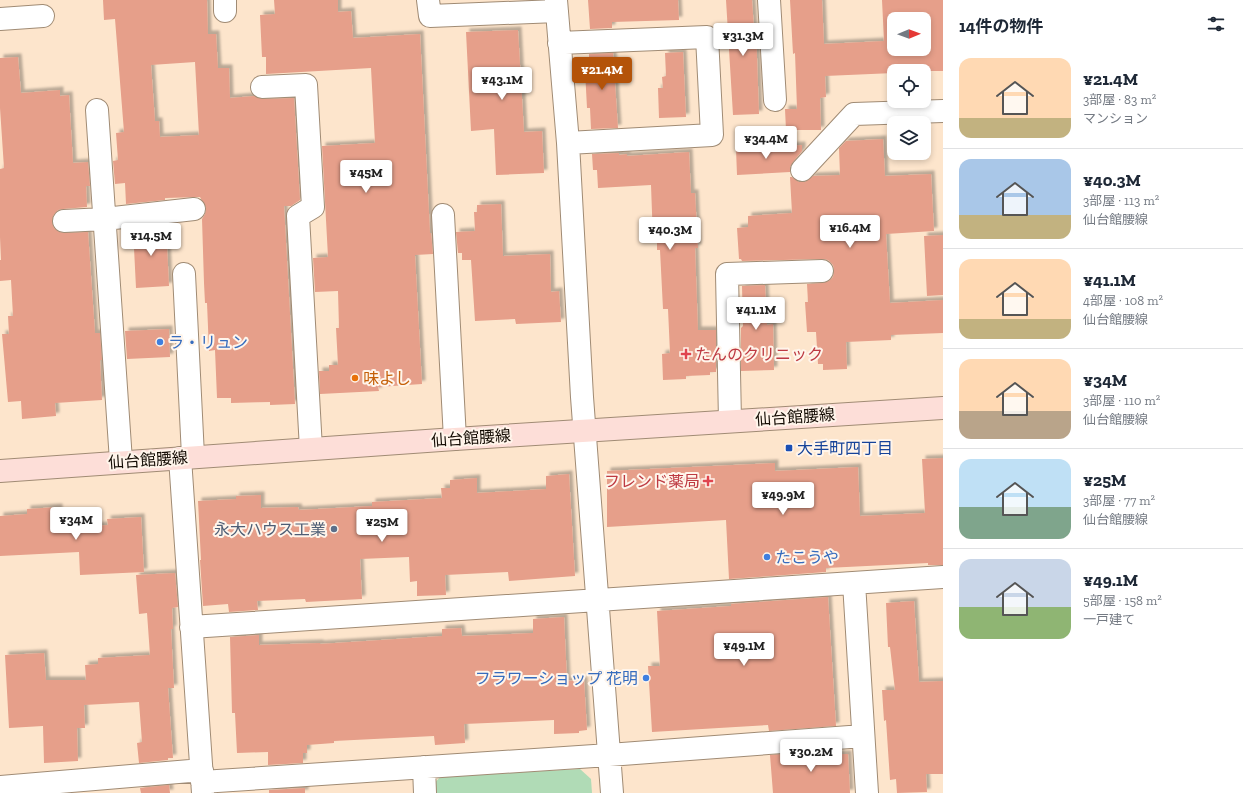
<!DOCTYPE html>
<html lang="ja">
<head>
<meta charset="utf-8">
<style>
  body { margin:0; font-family:"Zilla Slab","Noto Sans JP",serif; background:#f2f2f3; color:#1f2937; height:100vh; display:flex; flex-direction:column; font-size:15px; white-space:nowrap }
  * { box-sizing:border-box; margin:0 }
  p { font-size:13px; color:#747a83 }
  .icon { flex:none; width:22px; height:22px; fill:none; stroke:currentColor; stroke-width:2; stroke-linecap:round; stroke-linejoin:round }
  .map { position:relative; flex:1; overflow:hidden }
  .drawer { display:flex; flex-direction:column; background:#fff; width:300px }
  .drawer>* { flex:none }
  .needle { width:26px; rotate:89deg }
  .controls { position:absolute; left:887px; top:12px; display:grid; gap:8px }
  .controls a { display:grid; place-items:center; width:44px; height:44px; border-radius:8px; background:#fff; box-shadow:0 2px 6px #0003; font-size:20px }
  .price { position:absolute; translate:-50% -34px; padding:0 9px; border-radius:4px; background:#fff; color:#222; font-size:13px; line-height:26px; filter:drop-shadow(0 1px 2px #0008) }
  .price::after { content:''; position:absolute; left:50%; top:24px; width:12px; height:9px; margin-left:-6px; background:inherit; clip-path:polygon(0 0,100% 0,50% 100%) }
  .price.selected { background:#b45309; color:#fff }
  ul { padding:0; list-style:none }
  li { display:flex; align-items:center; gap:12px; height:100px; padding:0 16px }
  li+li { border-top:1px solid #e0e1e3 }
  li span { display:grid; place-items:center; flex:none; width:112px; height:80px; border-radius:12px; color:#555 }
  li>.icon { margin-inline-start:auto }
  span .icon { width:48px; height:48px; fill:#fffc; stroke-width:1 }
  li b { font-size:17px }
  h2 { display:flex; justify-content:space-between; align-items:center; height:48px; padding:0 16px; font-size:17px }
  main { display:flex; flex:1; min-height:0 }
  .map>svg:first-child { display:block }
  .green { fill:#b0dbb6 }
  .building { fill:#e69f8a; fill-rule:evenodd; filter:url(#shadow) }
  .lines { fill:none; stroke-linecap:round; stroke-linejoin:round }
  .street-casing { stroke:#a08b74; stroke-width:24 }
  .secondary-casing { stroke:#a08b74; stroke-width:24 }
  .street { stroke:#fff; stroke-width:22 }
  .secondary { stroke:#fdded8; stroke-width:22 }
  .shop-dot { fill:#3f7fe0; stroke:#fff5eb; stroke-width:1.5 }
  .health-dot { fill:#e0444e; stroke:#fff5eb; stroke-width:1.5 }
  .food-dot { fill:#e8710a; stroke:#fff5eb; stroke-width:1.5 }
  .transit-dot { fill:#1a4fb4; stroke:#fff5eb; stroke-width:1.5 }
  .service-dot { fill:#5c6f8a; stroke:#fff5eb; stroke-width:1.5 }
  .labels { text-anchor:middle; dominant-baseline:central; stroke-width:4; stroke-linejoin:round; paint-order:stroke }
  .shop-label { font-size:16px; fill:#366cbe; stroke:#fff5eb; text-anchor:start }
  .health-label { font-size:16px; fill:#be3a42; stroke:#fff5eb; text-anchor:start }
  .food-label { font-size:16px; fill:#c56008; stroke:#fff5eb; text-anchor:start }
  .street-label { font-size:16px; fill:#150d05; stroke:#fff5eb }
  .transit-label { font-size:16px; fill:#164399; stroke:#fff5eb; text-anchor:start }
  .service-label { font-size:16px; fill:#4e5e75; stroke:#fff5eb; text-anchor:end }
</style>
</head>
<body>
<main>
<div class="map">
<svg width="943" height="793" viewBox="0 0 943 793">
  <defs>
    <filter id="shadow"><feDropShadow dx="3.5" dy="-3.5" stdDeviation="1" flood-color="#0004"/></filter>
  </defs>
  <rect width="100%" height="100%" fill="#fde5cc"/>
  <path class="green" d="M580 769 591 779 592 793H432V786L440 777Z"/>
  <path class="building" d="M103 0H207L208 34H216L218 68H229L230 98 254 96 263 99 294 98 300 200 291 206H284L295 404 270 405V402L231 403V398H217L215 350 209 351 207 303H205L204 283 202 219 205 214 206 208 200 197 165 198V200L126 204 125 183 115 184 113 161 118 160 116 133 124 132 115 19 104 20ZM195 62 199 135 160 137 159 121H155L151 65Z
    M274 0H338V12L351 11 353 38 420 34 430 233H431L433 254 415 255 422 384 378 387 379 391 320 394 319 371H329V365H338L336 328H339L338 291 315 292 313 258 328 257 322 146 375 143 371 68 266 74V57H262L260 15 275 14Z
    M588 0H678L679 20 612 22V28L590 29Z
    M726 0H752L754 29H756L759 114 733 115Z
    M790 0H822L824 44 884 41 882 0H943V71H894V73L825 76 826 97 820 98 821 130H786L785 109H797L795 53 793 54ZM894 19H924V49H894Z
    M518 30 524 132 542 131 544 173 496 175 494 129 471 131 466 32Z
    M683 52 686 117 659 118 658 88H663L662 77 666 76 665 53Z
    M613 53 618 128 591 129 590 108H587L585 70H589V54Z
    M18 57 21 93 60 90V96L69 95 73 163 88 162 90 186H86L87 207 63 209 58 210 53 216 52 222 54 228 59 232 65 233 88 232 95 333H100L102 360H100L102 400 55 403 56 416 22 419 21 401 8 402 2 334H9L8 316H13L11 280 0 281V260H1L0 237V169L4 168 0 108V58Z
    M883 139 885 176 931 174 934 231 886 234 890 303 943 300V333L891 335V340L846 342 847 369 823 370V364H818L816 332H807L805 302H808L807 284 822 283 829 281 833 277 834 270 833 265 828 260 822 259 742 261 741 259H739L737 228 748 227V216L792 213 790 177H792L799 182H805L813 176 840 175 839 148 846 141Z
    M802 145V151L793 162 790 167V172L737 175 736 149Z
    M689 152 691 193H695L698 248H695L698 330H716V372H710V375L686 376V379L663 380 662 354 670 353 668 309H663L660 250H657V240H653L651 185 598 188 597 170H593L592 154 619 153V155L627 154V156Z
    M501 204 503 256 550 254 551 292 559 291 561 322 516 324 515 319 475 321 471 260H462V253H458L456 232 475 231 474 212H477V205Z
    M166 225 169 286 136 288 133 228Z
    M943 235V295L927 296 924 236Z
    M765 285 767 325 773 324 774 370 741 371V328L743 326 742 286Z
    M169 329 170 357 127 359 125 331Z
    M943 458V565H928V563L826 568V572L729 579 726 520 607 527V471L775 463V471L858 467 860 516 925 513 922 459Z
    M569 474 575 576 509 581 508 572 445 575 446 595 417 596V581L410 582 409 557 360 559 362 599 306 602 305 599 257 601 258 610 229 612 228 604 203 606 200 560H201L198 501 236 499V496L261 495V508L298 507 299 510 372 506V502L442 498 441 488H450V480L477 478V493L546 489V476Z
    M59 507 60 528 108 525 107 519 141 517 144 572 80 575 79 552 0 556V516L27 514V509Z
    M175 573 178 607 172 608 173 629H171L174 688H168L173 758H168V760L139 763 137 743 142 742 139 702 84 705 85 728H77L78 761 44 763 43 726 9 728 5 655 44 653 46 680H86L85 665 98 664V658L150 655 147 613 139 614 136 575Z
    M828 597 836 726 769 731 768 725 652 732 648 666H660L657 611 731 606V604Z
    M914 601 919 682 943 681V774H926L927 792 897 793 896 779 890 780 886 720 884 721 882 690H895L890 647H888L886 603Z
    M564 617 567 681 584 680 587 730 579 731V733L554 734V720L464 724 465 743 435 745 434 736 334 741V743L307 745V753H303V763L268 765V752L237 753 235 713H232L230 637 259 635V645L320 643V644L442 636V629L461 628 462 636 533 633V619Z
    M837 750V754H848L850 793H773L770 755Z
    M169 785 170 793H141L140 788Z
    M305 788V793H269V790Z"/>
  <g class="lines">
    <defs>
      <path id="street" d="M225 0V11
        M428 0 430 16 557 11
        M556 0 568 143 582 397 612 793
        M769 0 775 100
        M0 19 43 16
        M559 43 707 37 712 135 568 143
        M262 87 306 85 313 207 298 216 311 449
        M97 110 121 461
        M802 170 854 114 943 111
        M443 215 455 439
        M64 221 105 219 194 209
        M184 274 193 456
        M730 421 727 274 822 271
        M180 458 203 793
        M854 583 867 793
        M191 627 943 577
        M424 767 425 793
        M202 782 609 755 863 736
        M0 787 202 770"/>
      <path id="secondary" d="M0 471 455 439 943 408"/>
    </defs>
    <use href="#street" class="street-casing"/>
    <use href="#secondary" class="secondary-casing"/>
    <use href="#street" class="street"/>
    <use href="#secondary" class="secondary"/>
  </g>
  <g class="shop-dot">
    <circle cx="160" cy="342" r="4"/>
    <circle cx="767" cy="557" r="4"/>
    <circle cx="646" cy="678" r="4"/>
  </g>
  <g class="health-dot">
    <path d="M684 348h4v4h4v4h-4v4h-4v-4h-4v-4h4z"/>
    <path d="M706 475h4v4h4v4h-4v4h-4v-4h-4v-4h4z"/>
  </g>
  <circle class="food-dot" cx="355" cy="378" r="4"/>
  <rect class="transit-dot" x="785" y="444" width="8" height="8" rx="2"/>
  <circle class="service-dot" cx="334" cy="529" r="4"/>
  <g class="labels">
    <g class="shop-label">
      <text x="168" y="342">ラ・リュン</text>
      <text x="775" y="557">たこうや</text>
      <text x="638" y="678" text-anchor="end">フラワーショップ 花明</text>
    </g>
    <g class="health-label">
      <text x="695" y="354">たんのクリニック</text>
      <text x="700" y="481" text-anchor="end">フレンド薬局</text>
    </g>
    <g class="food-label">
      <text x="363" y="378">味よし</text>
    </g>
    <g class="street-label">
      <text transform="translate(795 417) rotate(-4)">仙台館腰線</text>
      <text transform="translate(471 438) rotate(-4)">仙台館腰線</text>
      <text transform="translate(148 460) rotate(-4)">仙台館腰線</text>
    </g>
    <g class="transit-label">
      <text x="797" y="448">大手町四丁目</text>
    </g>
    <g class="service-label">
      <text x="326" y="529">永大ハウス工業</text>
    </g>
  </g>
</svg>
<div class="controls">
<a><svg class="needle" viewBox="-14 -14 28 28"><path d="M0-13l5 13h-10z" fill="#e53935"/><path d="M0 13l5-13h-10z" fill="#747a83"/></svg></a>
<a><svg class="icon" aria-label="locate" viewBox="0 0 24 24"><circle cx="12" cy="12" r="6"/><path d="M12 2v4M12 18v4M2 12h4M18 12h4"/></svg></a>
<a><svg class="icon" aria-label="layers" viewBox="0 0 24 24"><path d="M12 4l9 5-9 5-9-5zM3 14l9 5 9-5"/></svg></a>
</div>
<b class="price" style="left:743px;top:57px">¥31.3M</b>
<b class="price selected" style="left:602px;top:91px">¥21.4M</b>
<b class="price" style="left:502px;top:101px">¥43.1M</b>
<b class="price" style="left:766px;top:160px">¥34.4M</b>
<b class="price" style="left:366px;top:194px">¥45M</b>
<b class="price" style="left:850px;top:249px">¥16.4M</b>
<b class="price" style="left:670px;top:251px">¥40.3M</b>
<b class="price" style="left:151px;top:257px">¥14.5M</b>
<b class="price" style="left:756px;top:331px">¥41.1M</b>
<b class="price" style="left:783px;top:516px">¥49.9M</b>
<b class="price" style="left:76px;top:541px">¥34M</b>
<b class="price" style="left:382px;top:543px">¥25M</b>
<b class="price" style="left:744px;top:667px">¥49.1M</b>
<b class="price" style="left:811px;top:773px">¥30.2M</b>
</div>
<section class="drawer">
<h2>14件の物件<svg class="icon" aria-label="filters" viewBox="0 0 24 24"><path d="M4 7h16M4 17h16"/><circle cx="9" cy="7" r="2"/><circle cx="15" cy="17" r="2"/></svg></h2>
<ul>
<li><span style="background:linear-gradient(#ffd9b3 75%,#c2b280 0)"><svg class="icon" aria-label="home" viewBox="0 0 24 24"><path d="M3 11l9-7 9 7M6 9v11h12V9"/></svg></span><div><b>¥21.4M</b><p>3部屋 · 83 m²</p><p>マンション</p></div></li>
<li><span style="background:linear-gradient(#a9c7e8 70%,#c2b280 0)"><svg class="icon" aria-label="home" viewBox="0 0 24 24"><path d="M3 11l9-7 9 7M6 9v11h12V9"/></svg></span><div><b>¥40.3M</b><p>3部屋 · 113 m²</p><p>仙台館腰線</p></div></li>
<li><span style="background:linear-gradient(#ffd9b3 75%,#c2b280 0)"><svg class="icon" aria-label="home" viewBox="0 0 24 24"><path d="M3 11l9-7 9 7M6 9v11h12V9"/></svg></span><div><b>¥41.1M</b><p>4部屋 · 108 m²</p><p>仙台館腰線</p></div></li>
<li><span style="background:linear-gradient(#ffd9b3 65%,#b9a48a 0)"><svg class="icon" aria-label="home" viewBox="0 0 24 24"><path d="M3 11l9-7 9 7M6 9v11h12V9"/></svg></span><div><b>¥34M</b><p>3部屋 · 110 m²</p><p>仙台館腰線</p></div></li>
<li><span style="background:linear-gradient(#bfe0f5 60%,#7fa58c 0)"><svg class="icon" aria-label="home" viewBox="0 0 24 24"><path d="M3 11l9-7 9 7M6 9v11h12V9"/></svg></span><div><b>¥25M</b><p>3部屋 · 77 m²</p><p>仙台館腰線</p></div></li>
<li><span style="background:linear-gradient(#c9d6e8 60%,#8fb573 0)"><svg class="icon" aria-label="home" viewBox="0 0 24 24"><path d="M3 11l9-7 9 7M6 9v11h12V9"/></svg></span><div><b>¥49.1M</b><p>5部屋 · 158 m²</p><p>一戸建て</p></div></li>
</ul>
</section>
</main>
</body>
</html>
